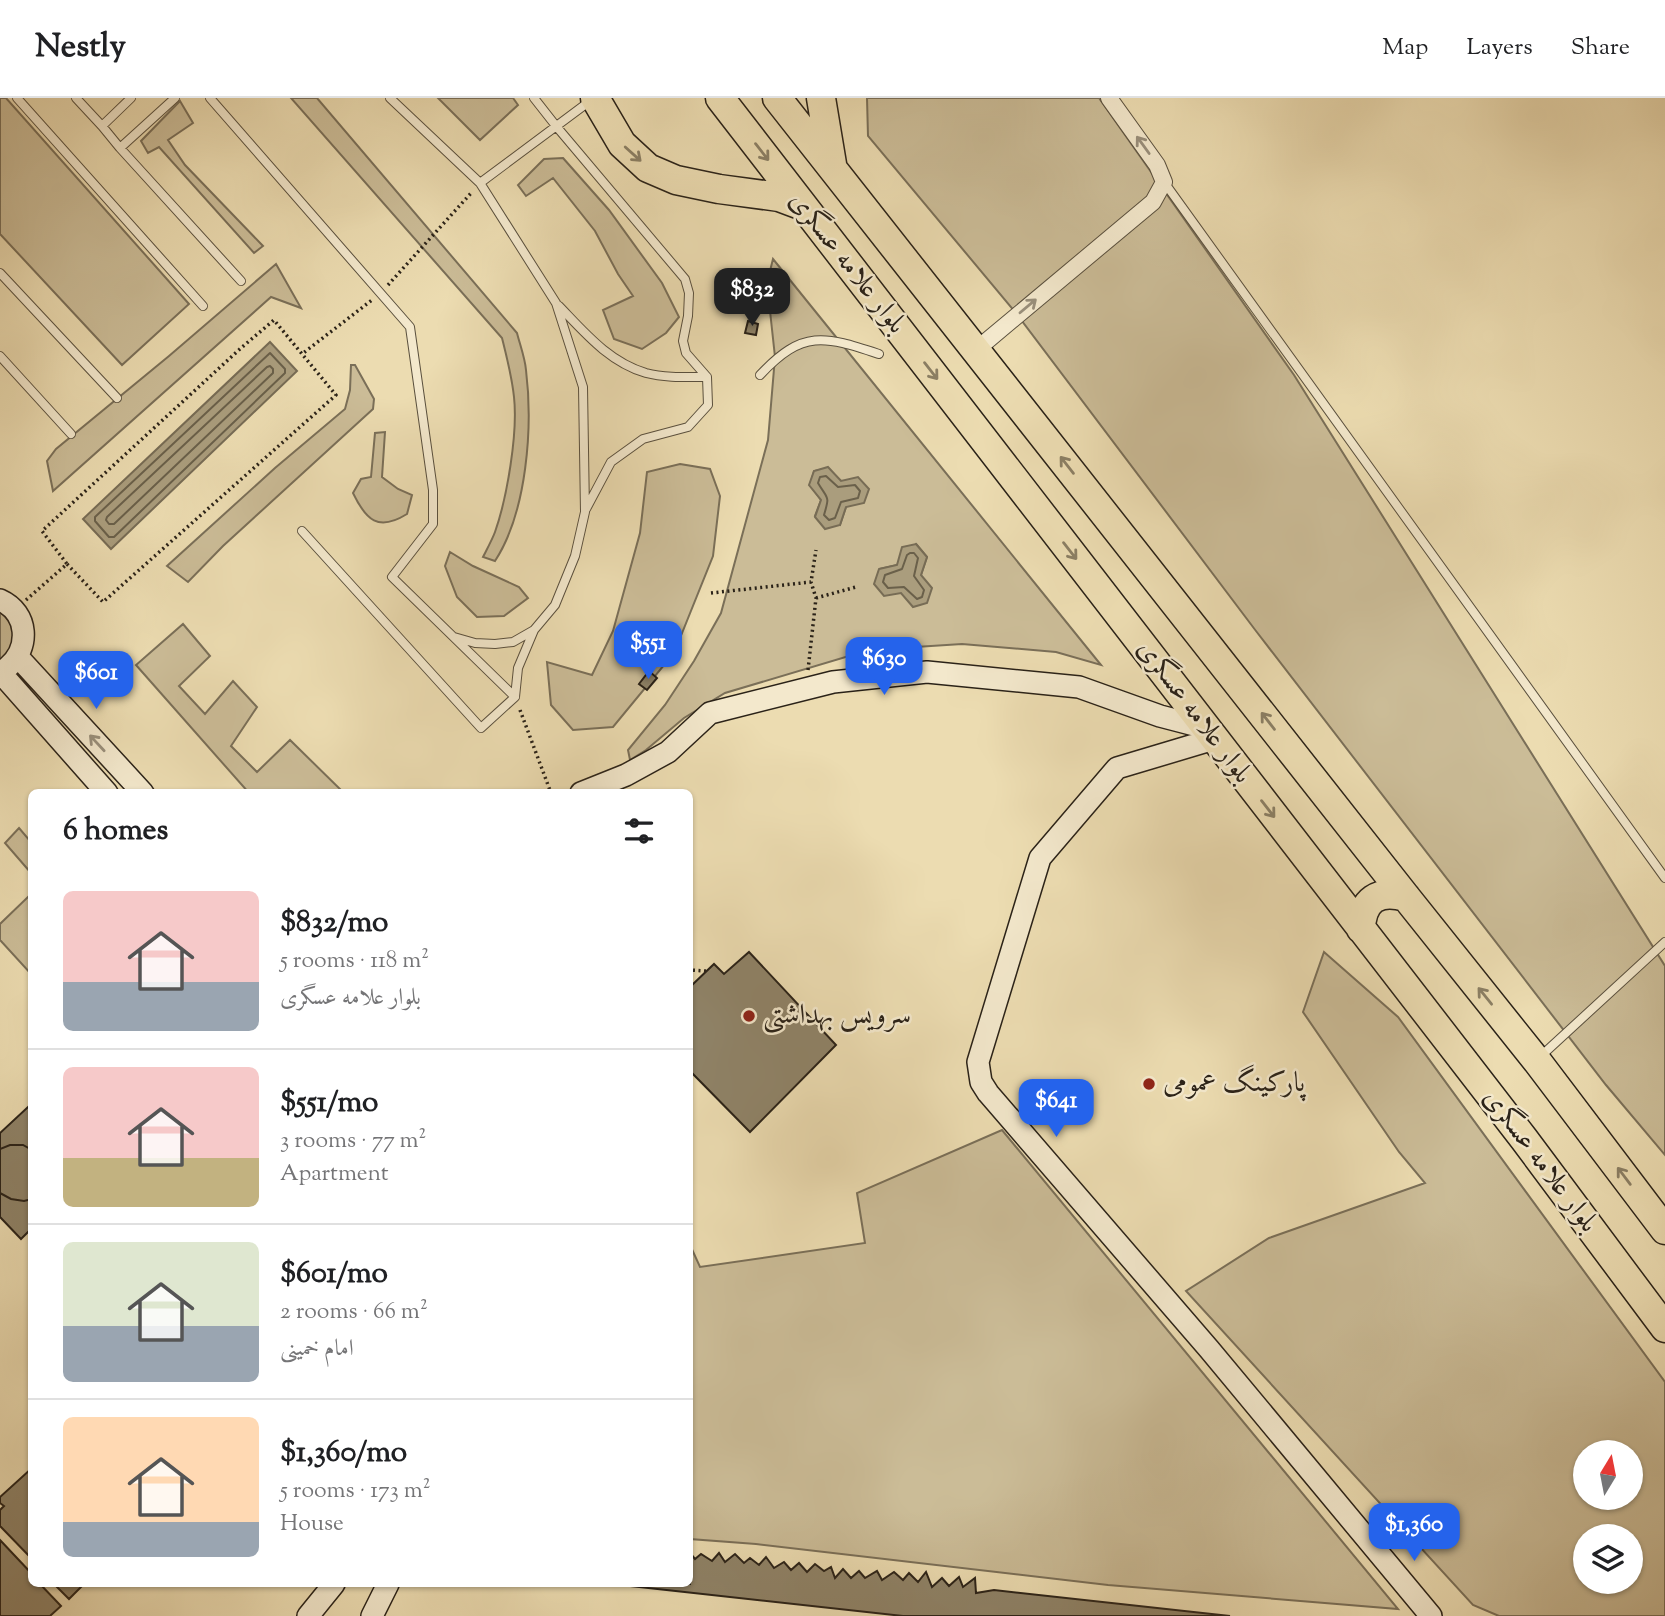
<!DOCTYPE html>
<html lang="en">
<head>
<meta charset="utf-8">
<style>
  body { margin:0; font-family:"Sorts Mill Goudy",Amiri,serif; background:#f2f2f2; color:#202124; height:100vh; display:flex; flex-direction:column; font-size:26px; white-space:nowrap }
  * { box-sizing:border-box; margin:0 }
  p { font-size:23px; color:#757577 }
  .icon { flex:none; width:38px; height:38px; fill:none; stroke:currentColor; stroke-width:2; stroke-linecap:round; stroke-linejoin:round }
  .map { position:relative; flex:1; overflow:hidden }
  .drawer { position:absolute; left:28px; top:691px; width:665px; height:798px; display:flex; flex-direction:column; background:#fff; border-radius:10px; box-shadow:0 2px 5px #0004 }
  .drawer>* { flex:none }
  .needle { width:46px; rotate:10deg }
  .fabs { position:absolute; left:1573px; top:1342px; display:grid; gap:14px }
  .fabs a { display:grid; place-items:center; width:70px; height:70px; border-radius:50%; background:#fff; box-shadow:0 2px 5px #0004; font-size:35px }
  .price { position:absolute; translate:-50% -60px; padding:0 16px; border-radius:14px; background:#2563eb; color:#fff; font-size:23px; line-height:46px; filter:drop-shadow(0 2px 4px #0008) }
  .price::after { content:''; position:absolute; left:50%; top:42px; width:21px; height:16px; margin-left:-10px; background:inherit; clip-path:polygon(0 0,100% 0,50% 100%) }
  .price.on { background:#222; color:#fff }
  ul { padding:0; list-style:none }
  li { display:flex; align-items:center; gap:21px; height:175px; padding:0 35px }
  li+li { border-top:2px solid #e0e0e0 }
  li span { display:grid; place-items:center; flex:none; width:196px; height:140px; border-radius:10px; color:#555 }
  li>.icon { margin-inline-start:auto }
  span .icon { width:84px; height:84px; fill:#fffc; stroke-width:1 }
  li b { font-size:30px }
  h2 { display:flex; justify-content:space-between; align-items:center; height:84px; padding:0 35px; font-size:30px }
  header { display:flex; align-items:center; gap:42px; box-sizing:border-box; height:98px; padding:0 35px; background:#fff; border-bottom:2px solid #e0e0e0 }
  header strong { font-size:33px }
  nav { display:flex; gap:38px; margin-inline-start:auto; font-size:24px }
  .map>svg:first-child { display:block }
  .green { fill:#cbbc97; stroke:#7a6f58; stroke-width:2; fill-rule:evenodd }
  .water { fill:#aa9d7d; stroke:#776c55; stroke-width:2 }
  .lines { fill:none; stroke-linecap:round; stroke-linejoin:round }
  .shore { stroke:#6a604a; stroke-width:2 }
  .building { fill:#8f8368; stroke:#2a2218; stroke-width:2 }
  .lane-casing { stroke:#5a503e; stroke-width:10 }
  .street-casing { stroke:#5a503e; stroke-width:18 }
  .secondary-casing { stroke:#2a2218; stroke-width:24 }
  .highway-casing { stroke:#2a2218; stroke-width:31 }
  .path { stroke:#2a2218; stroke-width:3.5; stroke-dasharray:2 3.5; stroke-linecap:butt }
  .lane { stroke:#f3e8cc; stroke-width:8 }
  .street { stroke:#f3e8cc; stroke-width:16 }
  .secondary { stroke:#f3e8cc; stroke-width:21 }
  .highway { stroke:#ecdcb1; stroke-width:28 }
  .oneway { stroke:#998f7b }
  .oneway2 { stroke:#8b7f64 }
  .poi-dot { fill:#8f2418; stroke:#f3e8cc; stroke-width:2.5 }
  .labels { text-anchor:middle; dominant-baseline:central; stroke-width:5; stroke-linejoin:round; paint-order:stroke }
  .street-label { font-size:28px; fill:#2a2218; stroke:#f3e8cc }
  .poi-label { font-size:28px; fill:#2a2218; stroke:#f3e8cc; text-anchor:start }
</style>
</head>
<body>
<header>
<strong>Nestly</strong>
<nav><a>Map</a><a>Layers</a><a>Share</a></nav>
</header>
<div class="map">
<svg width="1665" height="1518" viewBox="0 0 1665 1518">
  <rect width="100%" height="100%" fill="#ecdcb1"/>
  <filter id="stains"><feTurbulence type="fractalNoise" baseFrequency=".00286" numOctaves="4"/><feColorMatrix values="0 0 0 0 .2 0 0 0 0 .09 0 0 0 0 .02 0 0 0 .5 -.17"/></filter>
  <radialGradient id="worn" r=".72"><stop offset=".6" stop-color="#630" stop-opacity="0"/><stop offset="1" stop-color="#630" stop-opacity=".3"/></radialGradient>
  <path class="green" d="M0 0H6L189 206 122 267 0 136Z
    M291 0H317L517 235C520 247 525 260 526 272 533 329 527 414 495 463L483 459C487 451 492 442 495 434 507 400 518 335 514 299 512 279 507 260 502 240Z
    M438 0H513L518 7 480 42Z
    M867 0H1099L1294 277 1665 868V1057L1606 987 1256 533 1016 215 868 38Z
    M180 3 193 25 168 42 185 67 263 148 254 155 159 49 148 55 141 43Z
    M563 60 609 112 662 185 679 219 666 235 642 251 614 241 603 212 633 198 618 176 595 133 553 80 526 98 518 87 544 61Z
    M773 161 1101 567 1056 554 962 546 869 552 725 595 684 620 646 652 630 662 628 652 665 607 694 563 721 515 768 342 775 259 767 185ZM828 370 841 383 846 409 840 427 815 418 821 402 810 387 814 373ZM916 446 927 459 921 477 879 471 897 467Z
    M276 166 301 210 271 199 53 393 47 363 56 351 169 258Z
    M351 267H355L374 301 373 311 223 448 188 484 167 468 275 370 345 311 350 292Z
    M385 334 382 379 398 391 412 397 407 416C378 434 366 422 353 395L361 381 371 379 375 335Z
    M680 366 710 371 720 398 713 458 674 555 613 629 573 632 551 607 547 564 592 577 613 533 640 435 647 374Z
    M450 454 473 468 519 489 528 500 504 518 477 519 457 499 445 468Z
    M0 514C19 529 17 548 0 563Z
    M183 526 210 558 179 588 205 616 233 583 257 609 231 648 257 674 290 642 344 695H249L136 567Z
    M19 730 31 744V775L5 745Z
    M31 796V876L0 842V826Z
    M1324 854 1398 919 1665 1284V1518H1499L1473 1507 1186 1193 1269 1140 1425 1085 1399 1054 1303 914ZM1586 1354H1631V1400H1586ZM1586 1438H1631V1484H1586Z
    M1002 1032 1398 1511 1108 1487 756 1446 690 1441V1147L700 1169 865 1145 857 1095Z"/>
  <path class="water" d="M270 244 297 273 111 451 83 421Z
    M828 369 841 383 858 379 869 391 864 405 846 409 840 427 825 431 815 419 821 402 809 387 814 373Z
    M916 446 927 459 921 477 932 490 927 505 913 509 901 495 884 498 874 486 879 471 897 467 902 449Z"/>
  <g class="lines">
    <path class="shore" d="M270 255 285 271V275L114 439H109L95 423V419Z
      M270 268 273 271V275L114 426H109L106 422 107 419 267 269Z
      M826 378 838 389 855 387 860 393 858 400 841 404 835 420 829 422 824 417C830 397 828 402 818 385L820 379Z
      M910 455H914L918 460 914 478 924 492 922 499 917 501 904 489 888 490 883 484 885 477 902 471 907 457Z"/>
  </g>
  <path class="building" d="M748 223 758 226 756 237 745 235Z
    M649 573 657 580 647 592 639 586Z
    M749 854 836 947 750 1034 690 973V889L714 866 724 876Z
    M28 1009 32 1012V1130L21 1141 0 1119V1035Z
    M10 1047H23L32 1052V1101L24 1103 11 1101 0 1095V1051Z
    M32 1370V1461L0 1428V1412L4 1408 0 1405V1399Z
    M0 1442 32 1476V1486H40L61 1508 50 1518H0Z
    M690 1455 695 1461 701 1456 712 1463 719 1455 725 1464 735 1456 744 1465 750 1460 759 1467 766 1459 774 1470 784 1464 791 1472 799 1465 807 1474 815 1466 824 1473 831 1469 835 1480 843 1471 851 1480 859 1473 865 1480 877 1473 882 1482 894 1474 903 1482 909 1475 918 1484 926 1474 932 1489 942 1480 949 1488 959 1479 963 1489 975 1480 976 1495 994 1492 1230 1518H903L612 1486H690Z
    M54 1486H84L69 1501Z"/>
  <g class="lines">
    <defs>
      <path id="lane" d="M17 0 203 208
        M76 0 102 28 131 0
        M210 0 410 229 433 392V426L392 479 515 599
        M390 0 480 85 556 205 583 289 585 414 575 458 555 507 534 532 513 544 495 546 475 545 454 539
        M534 0 556 28 685 181 689 195 688 218 683 243 686 255 707 279 708 307 688 329 643 341 611 364 586 411
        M102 28 120 50 241 183
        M120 50 175 0
        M1164 84 1665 780
        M480 85 590 3
        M0 175 117 300
        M559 208C585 235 609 264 646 275 665 280 687 279 707 279
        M0 258 71 336
        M760 277C803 231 824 238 879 256
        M302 433 481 630 515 599 518 570 534 532
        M1541 958 1665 844"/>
      <path id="street" d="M976 252 1153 104 1164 84 1157 67 1109 0"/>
      <path id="secondary" d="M0 502C29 515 30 550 8 569
        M18 559 143 695
        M0 574 107 695
        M1214 641 1117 670 1040 760 978 964 981 984 988 995 1209 1251 1431 1518
        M581 695 626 677 668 654 710 615 833 584 927 574 1079 589 1160 618 1206 630
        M308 1518 334 1486
        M372 1518 388 1486"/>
      <path id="highway" d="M595 0 622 46 648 70 676 82 719 91 779 99 803 108
        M720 0 1524 1041 1665 1230
        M777 0 1406 799 1537 963 1665 1132
        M821 0 832 66
        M1361 831C1362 802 1378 791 1406 799"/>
    </defs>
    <use href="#lane" class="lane-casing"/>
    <use href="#street" class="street-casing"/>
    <use href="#secondary" class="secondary-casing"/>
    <use href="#highway" class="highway-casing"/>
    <path class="path" d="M388 187 472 94
      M67 466 103 504 336 297 302 256
      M711 495 811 484 816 452
      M816 500 856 489
      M26 502 67 466 42 433 241 250 274 222 302 256 372 202
      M808 572 816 500 811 484
      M520 612 551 695
      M690 880V872L706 873"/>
    <use href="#lane" class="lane"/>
    <use href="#street" class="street"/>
    <use href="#secondary" class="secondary"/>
    <use href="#highway" class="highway"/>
  </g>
  <defs><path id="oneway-shaft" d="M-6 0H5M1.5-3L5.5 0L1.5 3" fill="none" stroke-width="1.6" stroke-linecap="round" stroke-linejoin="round" transform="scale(1.75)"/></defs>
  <g class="oneway">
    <use href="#oneway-shaft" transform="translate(1143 47) rotate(-126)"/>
    <use href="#oneway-shaft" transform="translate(1028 208) rotate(-40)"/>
    <use href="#oneway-shaft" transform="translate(97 645) rotate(-133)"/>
  </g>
  <g class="oneway2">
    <use href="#oneway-shaft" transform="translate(762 54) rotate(52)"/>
    <use href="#oneway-shaft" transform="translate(633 56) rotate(42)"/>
    <use href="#oneway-shaft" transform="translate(931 273) rotate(52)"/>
    <use href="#oneway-shaft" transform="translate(1067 367) rotate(-128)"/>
    <use href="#oneway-shaft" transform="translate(1070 453) rotate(52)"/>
    <use href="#oneway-shaft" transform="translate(1268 623) rotate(-128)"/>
    <use href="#oneway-shaft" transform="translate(1268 711) rotate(52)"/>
    <use href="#oneway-shaft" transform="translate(1485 898) rotate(-129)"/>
    <use href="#oneway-shaft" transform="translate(1624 1078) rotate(-127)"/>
  </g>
  <g class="poi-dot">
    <circle cx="749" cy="918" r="7"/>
    <circle cx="1149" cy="986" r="7"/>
  </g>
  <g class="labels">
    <g class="street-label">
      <text transform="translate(847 165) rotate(52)">بلوار علامه عسگری</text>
      <text transform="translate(1194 614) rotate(53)">بلوار علامه عسگری</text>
      <text transform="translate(1540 1063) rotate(53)">بلوار علامه عسگری</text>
    </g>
    <g class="poi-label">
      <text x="763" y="918">سرویس بهداشتی</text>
      <text x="1163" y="986">پارکینگ عمومی</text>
    </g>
  </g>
  <rect width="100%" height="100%" filter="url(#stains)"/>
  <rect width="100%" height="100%" fill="url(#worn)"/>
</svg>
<div class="fabs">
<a><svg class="needle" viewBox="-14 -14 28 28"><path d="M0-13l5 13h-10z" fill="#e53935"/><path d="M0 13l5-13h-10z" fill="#757577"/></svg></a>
<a><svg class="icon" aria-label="layers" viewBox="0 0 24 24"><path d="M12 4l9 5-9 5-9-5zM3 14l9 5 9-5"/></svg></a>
</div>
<b class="price on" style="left:752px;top:230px">$832</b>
<b class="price" style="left:648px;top:583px">$551</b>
<b class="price" style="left:884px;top:599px">$630</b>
<b class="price" style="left:96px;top:613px">$601</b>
<b class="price" style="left:1056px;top:1041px">$641</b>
<b class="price" style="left:1414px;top:1465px">$1,360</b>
<section class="drawer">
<h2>6 homes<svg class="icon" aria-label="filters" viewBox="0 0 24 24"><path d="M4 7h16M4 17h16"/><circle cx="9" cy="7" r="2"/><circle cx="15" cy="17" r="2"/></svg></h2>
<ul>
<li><span style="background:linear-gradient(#f6c9c9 65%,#9aa5b1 0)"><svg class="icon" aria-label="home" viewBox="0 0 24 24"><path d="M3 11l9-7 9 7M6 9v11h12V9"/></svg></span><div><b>$832/mo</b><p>5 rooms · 118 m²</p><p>بلوار علامه عسگری</p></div></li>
<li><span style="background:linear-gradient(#f6c9c9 65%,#c2b280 0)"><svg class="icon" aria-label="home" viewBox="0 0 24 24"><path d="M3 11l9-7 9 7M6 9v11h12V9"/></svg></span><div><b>$551/mo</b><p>3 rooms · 77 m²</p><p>Apartment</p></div></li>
<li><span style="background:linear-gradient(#dfe7d0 60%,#9aa5b1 0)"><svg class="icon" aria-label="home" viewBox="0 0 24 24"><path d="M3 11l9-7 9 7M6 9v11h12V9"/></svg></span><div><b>$601/mo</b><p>2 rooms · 66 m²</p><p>امام خمینی</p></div></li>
<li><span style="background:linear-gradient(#ffd9b3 75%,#9aa5b1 0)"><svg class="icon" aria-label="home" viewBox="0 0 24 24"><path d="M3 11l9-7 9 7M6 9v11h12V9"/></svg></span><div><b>$1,360/mo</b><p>5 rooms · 173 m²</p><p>House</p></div></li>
</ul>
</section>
</div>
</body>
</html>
